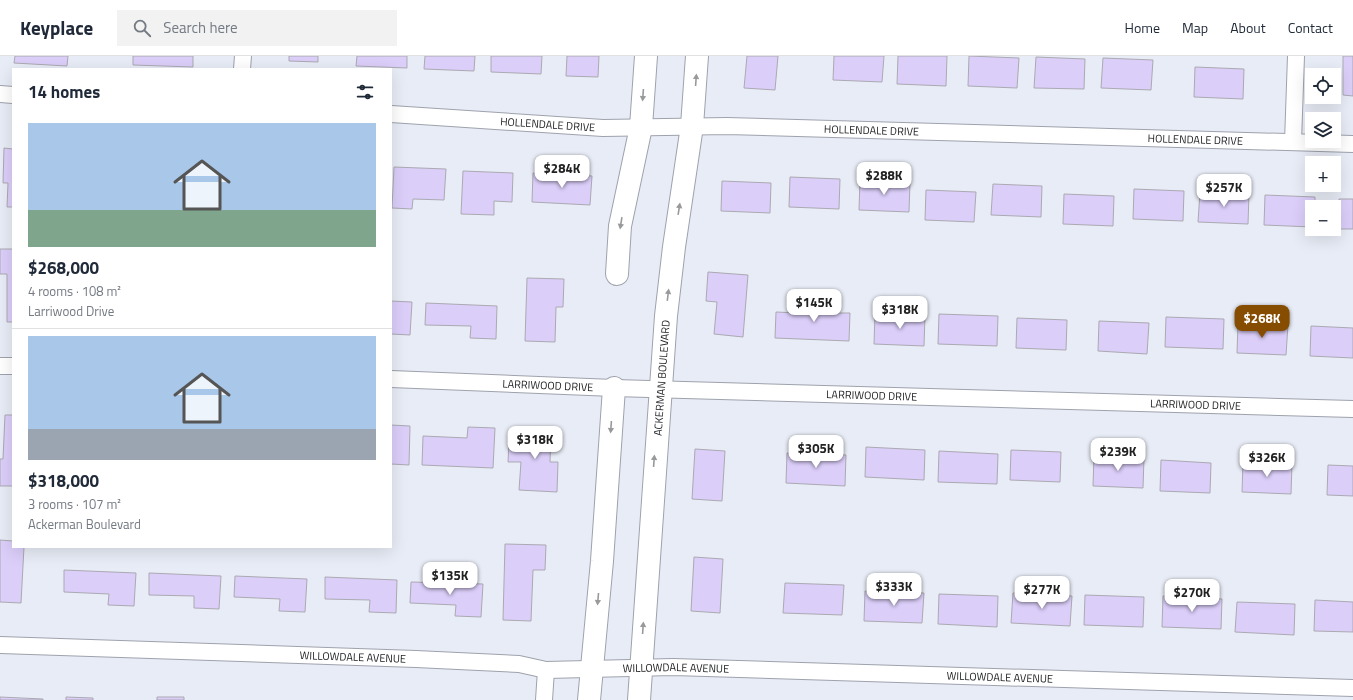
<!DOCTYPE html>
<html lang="en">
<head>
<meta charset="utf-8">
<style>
  body { margin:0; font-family:"Titillium Web",sans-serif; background:#f2f2f3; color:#1f2937; height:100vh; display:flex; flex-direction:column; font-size:15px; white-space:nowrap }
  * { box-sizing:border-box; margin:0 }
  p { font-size:13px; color:#747a83 }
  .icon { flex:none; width:22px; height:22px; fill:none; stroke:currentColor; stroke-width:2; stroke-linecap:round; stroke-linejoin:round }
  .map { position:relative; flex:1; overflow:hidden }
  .side { position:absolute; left:12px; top:12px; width:380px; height:480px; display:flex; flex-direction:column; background:#fff; border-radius:0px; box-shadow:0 4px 16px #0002 }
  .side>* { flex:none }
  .tools { position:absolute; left:1305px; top:12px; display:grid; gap:8px }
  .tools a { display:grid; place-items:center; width:36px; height:36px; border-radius:0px; background:#fff; box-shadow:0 4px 16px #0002; font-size:20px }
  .price { position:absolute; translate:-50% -34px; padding:0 9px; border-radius:8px; background:#fff; color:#222; font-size:13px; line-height:26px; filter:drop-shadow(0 1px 2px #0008) }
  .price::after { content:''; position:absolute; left:50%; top:24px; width:12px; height:9px; margin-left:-6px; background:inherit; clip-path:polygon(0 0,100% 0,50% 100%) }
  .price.selected { background:#864d00; color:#fff }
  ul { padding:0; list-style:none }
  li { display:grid; align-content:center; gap:8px; height:212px; padding:0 16px }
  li+li { border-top:1px solid #e0e1e3 }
  li span { display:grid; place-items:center; height:124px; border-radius:0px; color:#555 }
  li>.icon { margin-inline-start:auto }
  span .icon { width:72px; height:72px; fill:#fffc; stroke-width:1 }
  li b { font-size:17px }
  h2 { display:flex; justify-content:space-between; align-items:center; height:48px; padding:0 16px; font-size:17px }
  header { display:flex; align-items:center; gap:24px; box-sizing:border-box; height:56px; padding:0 20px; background:#fff; border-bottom:1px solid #e0e1e3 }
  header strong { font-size:19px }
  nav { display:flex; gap:22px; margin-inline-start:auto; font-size:14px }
  .search { width:280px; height:36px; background:#f2f2f3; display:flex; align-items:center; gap:10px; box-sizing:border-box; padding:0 14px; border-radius:0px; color:#747a83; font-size:15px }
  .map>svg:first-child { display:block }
  .building { fill:#dbcef9; stroke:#aba9b2 }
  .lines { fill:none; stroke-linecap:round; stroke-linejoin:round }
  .street-casing { stroke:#9ea2ac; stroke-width:18 }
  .secondary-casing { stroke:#9ea2ac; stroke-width:24 }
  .street { stroke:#fff; stroke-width:16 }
  .secondary { stroke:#fff; stroke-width:22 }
  .oneway { fill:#98999b }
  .labels { text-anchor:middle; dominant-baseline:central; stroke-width:3.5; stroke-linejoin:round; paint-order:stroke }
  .street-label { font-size:11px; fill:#1b1d20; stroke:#fff }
</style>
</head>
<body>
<header>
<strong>Keyplace</strong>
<div class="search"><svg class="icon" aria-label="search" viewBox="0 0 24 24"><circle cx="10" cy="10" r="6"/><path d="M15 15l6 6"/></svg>Search here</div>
<nav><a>Home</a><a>Map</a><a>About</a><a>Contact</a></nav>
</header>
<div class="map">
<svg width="1353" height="644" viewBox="0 0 1353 644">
  <rect width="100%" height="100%" fill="#e8ecf6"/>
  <path class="building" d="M15 0H68L67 10 14 7Z
    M133 0H193V11L133 9Z
    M289 0H318V6L289 5Z
    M357 0H407V12L356 10Z
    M425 0H475L474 15 424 13Z
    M491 0H542L541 18 491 16Z
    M567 0H599L598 21 566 20Z
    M747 0H778L775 34 744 32Z
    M834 0H884L882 26 833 24Z
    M898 0H947L946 30 897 28Z
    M969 0 1019 2 1017 32 968 30Z
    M1343 0H1353V40L1343 39Z
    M1036 1 1085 3 1084 33 1034 32Z
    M1103 2 1153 4 1151 34 1101 32Z
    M1195 11 1244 13 1243 43 1194 41Z
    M4 92 13 93V151H7L8 127H3Z
    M394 111 446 113 444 144 413 143 412 153 392 152Z
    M463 115 513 117 512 146 494 145V159L461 158Z
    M533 117 592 120 590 149 532 146Z
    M790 121 840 123 839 153 789 151Z
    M860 124 910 126 909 156 859 154Z
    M722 125 771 127 770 157 721 155Z
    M993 128 1042 130 1041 161 991 159Z
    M1134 133 1184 135 1183 165 1133 163Z
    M926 134 976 136 974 166 925 164Z
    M1200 136 1249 138 1248 168 1198 166Z
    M1064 138 1114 140 1113 170 1063 168Z
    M1265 139 1315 141V151H1312V171L1264 169Z
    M1339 143H1353V173H1338Z
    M0 193H13V266H7V218H0Z
    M708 216 748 219 743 281 714 278 717 246 706 245Z
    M527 222 564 223 563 251H556L555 286 525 285Z
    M800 244 834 245 833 257H850L849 285 775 282 776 256 800 257Z
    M391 245 412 246 410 279 391 278Z
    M426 247 497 250 496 283 470 282 471 270 425 269Z
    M875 258 925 260 924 290 874 288Z
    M939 258 998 260 997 290 938 288Z
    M1166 261 1224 263 1223 293 1165 291Z
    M1017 262 1067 264 1066 294 1016 292Z
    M1099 265 1149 267 1147 298 1098 295Z
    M1238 267 1288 269 1286 299 1237 297Z
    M1311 270 1353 272V302L1310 300Z
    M5 359H13V430H0V403H3Z
    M391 369 410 370 409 409 391 408Z
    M468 371 495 372 493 412 422 409 423 380 467 382Z
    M519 372 551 373 550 406H558L557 436 519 434 521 406H508L509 386 519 387Z
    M866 391 925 394 924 424 865 421Z
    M695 393 725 395 722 445 692 443Z
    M1011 394 1061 396 1060 426 1010 424Z
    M939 395 998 398 997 428 938 426Z
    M787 397 846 399 845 430 786 427Z
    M1094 400 1144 402 1143 432 1093 430Z
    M1161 404 1211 407 1210 437 1160 435Z
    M1243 406 1292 408 1291 438 1242 436Z
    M1328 409 1353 410V440L1327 439Z
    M0 484 13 485V491H24L21 547 0 546Z
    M505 488 546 489 545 514H533L531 565 503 564Z
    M694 501 723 503 720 557 691 555Z
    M64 514 136 517 134 550 108 549 109 538 64 536Z
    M149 517 221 520 219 553 194 552V540L149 539Z
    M235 520 307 523 305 556 279 555 280 543 234 541Z
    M325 521 397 524 396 557 369 556 370 544 325 543Z
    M411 526 483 528 481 561 455 560 456 549 410 547Z
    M785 527 844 529 842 559 783 557Z
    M865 535 924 537 922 567 864 565Z
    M1013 537 1072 540 1070 570 1011 567Z
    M939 538 998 540 997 571 938 568Z
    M1085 539 1144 541 1143 571 1084 569Z
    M1163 540 1222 543 1221 573 1162 571Z
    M1315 544 1353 546V576L1314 575Z
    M1237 546 1295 548 1294 579 1235 576Z
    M0 641 43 643V644H0Z
    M66 641 93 642V644H66Z
    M157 641H184V644H157Z"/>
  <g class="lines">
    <defs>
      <g id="street">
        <path d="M242 13 243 0"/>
        <path d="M0 38 13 39"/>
        <path id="s1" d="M391 58 603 72 727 70 1353 88"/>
        <path d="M1293 86 1296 0"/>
        <path d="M0 310H13"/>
        <path id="s2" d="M391 323 614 332 1353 353"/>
        <path id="s3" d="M0 589 416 603 519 608 546 614 673 611 1353 632"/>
        <path d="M544 644 546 614"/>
      </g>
      <g id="secondary">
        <path d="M617 218 620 170 641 71 646 0"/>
        <path d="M589 644 602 505 614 332"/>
        <path id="s4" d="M639 644 666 260 674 191 692 70 697 0"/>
      </g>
    </defs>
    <use href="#street" class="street-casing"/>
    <use href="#secondary" class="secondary-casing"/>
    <use href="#street" class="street"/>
    <use href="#secondary" class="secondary"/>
  </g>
  <defs><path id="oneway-solid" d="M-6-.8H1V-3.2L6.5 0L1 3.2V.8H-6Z"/></defs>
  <g class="oneway">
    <use href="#oneway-solid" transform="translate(696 24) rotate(-86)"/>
    <use href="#oneway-solid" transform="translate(643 39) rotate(94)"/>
    <use href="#oneway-solid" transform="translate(679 153) rotate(-81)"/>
    <use href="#oneway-solid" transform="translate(621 167) rotate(99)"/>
    <use href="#oneway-solid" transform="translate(668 239) rotate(-83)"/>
    <use href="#oneway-solid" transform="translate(611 371) rotate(94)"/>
    <use href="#oneway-solid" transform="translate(654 405) rotate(-86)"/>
    <use href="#oneway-solid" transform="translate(598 543) rotate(95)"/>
    <use href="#oneway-solid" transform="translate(643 572) rotate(-86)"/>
  </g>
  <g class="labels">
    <g class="street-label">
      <text stroke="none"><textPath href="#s1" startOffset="157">HOLLENDALE DRIVE</textPath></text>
      <text stroke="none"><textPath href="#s1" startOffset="481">HOLLENDALE DRIVE</textPath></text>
      <text stroke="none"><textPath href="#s1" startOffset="805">HOLLENDALE DRIVE</textPath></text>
      <text stroke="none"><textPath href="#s4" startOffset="323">ACKERMAN BOULEVARD</textPath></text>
      <text stroke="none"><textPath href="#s2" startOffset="157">LARRIWOOD DRIVE</textPath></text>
      <text stroke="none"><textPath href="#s2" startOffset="481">LARRIWOOD DRIVE</textPath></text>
      <text stroke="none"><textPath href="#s2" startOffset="805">LARRIWOOD DRIVE</textPath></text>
      <text stroke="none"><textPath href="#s3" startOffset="353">WILLOWDALE AVENUE</textPath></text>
      <text stroke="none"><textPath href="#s3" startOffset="677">WILLOWDALE AVENUE</textPath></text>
      <text stroke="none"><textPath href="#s3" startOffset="1001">WILLOWDALE AVENUE</textPath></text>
    </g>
  </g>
</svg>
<div class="tools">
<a><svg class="icon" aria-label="locate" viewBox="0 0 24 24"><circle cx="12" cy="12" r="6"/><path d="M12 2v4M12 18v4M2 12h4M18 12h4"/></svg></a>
<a><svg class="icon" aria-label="layers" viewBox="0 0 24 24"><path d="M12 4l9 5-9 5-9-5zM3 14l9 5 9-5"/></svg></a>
<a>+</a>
<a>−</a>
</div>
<b class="price" style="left:562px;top:133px">$284K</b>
<b class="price" style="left:884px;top:140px">$288K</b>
<b class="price" style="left:1224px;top:152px">$257K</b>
<b class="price" style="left:814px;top:267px">$145K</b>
<b class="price" style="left:900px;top:274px">$318K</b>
<b class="price selected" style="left:1262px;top:283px">$268K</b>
<b class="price" style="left:535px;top:404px">$318K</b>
<b class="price" style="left:816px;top:413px">$305K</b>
<b class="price" style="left:1118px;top:416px">$239K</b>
<b class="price" style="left:1267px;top:422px">$326K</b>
<b class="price" style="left:450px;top:540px">$135K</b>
<b class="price" style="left:894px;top:551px">$333K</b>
<b class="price" style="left:1042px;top:554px">$277K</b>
<b class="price" style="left:1192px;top:557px">$270K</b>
<section class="side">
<h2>14 homes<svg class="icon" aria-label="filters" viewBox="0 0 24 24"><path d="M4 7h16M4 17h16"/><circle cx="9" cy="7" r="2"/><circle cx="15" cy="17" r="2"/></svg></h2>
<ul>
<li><span style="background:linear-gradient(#a9c7e8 70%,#7fa58c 0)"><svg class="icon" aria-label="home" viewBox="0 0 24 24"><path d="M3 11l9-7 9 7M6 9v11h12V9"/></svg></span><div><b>$268,000</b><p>4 rooms · 108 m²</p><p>Larriwood Drive</p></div></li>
<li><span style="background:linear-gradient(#a9c7e8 75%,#9aa5b1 0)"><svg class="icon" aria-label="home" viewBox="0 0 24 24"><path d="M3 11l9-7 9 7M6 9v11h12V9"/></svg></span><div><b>$318,000</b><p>3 rooms · 107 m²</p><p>Ackerman Boulevard</p></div></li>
</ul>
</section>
</div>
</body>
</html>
